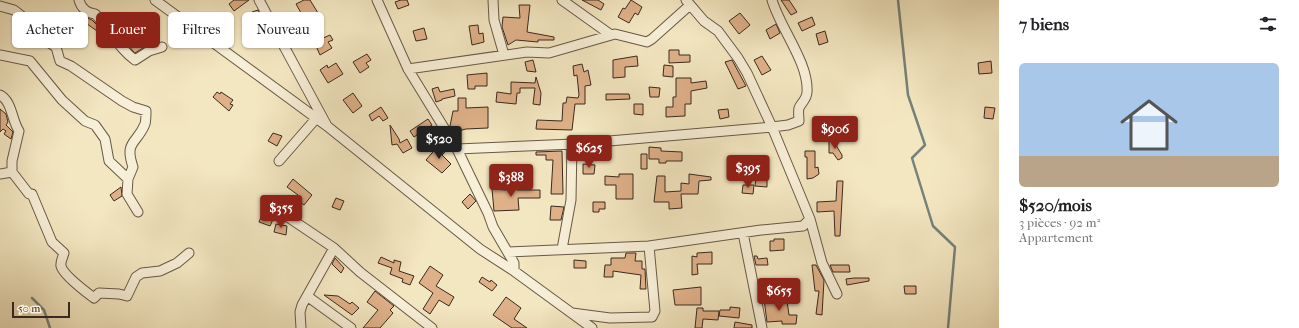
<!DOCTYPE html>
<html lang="fr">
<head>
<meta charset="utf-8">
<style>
  body { margin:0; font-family:"IM FELL French Canon",serif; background:#f2f2f2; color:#202124; height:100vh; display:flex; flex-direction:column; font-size:15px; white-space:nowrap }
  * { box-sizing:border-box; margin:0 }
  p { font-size:13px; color:#757577 }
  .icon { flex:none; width:22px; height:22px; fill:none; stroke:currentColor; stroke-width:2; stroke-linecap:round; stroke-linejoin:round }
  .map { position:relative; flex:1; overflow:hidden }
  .sheet { display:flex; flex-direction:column; background:#fff; width:300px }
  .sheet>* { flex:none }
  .guide { position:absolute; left:12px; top:12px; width:380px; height:36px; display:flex; gap:8px }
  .scale { position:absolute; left:12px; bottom:10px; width:58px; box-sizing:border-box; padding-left:4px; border:2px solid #3a291e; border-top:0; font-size:11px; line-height:14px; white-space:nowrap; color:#3a291e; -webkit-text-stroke:3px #f7efd7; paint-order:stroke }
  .price { position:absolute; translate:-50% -34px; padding:0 9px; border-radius:4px; background:#8f2418; color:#fff; font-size:13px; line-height:26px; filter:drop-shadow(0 1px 2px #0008) }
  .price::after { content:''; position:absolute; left:50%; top:24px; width:12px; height:9px; margin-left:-6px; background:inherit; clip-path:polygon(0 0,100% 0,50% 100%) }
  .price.selected { background:#222; color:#fff }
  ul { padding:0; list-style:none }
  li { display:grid; align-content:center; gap:8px; height:212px; padding:0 20px }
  li span { display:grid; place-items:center; height:124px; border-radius:6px; color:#555 }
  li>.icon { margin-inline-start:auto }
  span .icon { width:72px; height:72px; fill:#fffc; stroke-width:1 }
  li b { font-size:17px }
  h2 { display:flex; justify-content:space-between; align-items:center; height:48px; padding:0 20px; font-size:17px }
  .tag { padding:0 14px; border-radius:6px; background:#fff; box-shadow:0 1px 3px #0004; font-size:14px; line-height:36px }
  .tag.selected { background:#8f2418; color:#fff }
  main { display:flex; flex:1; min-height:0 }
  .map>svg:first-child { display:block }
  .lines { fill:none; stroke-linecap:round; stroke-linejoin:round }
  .stream { stroke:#75837a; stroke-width:2.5 }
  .building { fill:#dfb189; stroke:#3a291e }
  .minor-casing { stroke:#685847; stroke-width:11 }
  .minor { stroke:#f7efd7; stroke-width:9 }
</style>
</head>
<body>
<main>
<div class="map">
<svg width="999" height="328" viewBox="0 0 999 328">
  <rect width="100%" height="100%" fill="#f3e7c1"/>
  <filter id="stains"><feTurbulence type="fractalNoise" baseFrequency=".005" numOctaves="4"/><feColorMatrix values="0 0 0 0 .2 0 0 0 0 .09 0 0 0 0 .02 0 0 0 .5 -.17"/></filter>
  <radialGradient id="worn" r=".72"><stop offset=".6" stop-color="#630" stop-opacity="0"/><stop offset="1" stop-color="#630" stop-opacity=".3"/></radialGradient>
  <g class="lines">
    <path class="stream" d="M898 0 908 95 925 145 912 158 933 226 955 247 948 328
      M32 298 44 310 50 328"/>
  </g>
  <path class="building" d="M234 0H249L234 11 229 4Z
    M304 0H310L318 13 305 20 296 4Z
    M401 0H407L409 5 398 9 395 2Z
    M582 0H598L604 4 601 10Z
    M631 0 642 7 638 15 635 13 629 23 618 17 623 8 625 9Z
    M781 0H789L797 12 791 15Z
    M519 5H530L527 32 554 37V40H538V42L516 40 508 45 502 27 503 17 520 18Z
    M258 10 266 25 259 29 254 21 257 20 252 12Z
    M740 13 750 25 739 34 729 21Z
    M85 17 92 20 96 24 99 28 97 31 83 21Z
    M812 17 815 25 802 31 798 23Z
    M776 24 780 33 770 39 766 30Z
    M478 25 479 34 483 33 484 42 472 45 469 26Z
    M118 26 130 35 143 48 135 53 133 51 116 30Z
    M424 28 427 39 416 41 413 31Z
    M825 31 828 42 819 45 816 34Z
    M330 35 333 40 328 42 332 48 320 55 316 46 323 43 321 39Z
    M669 50H679V55H690V62L669 63Z
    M367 54 371 60 366 63 369 67 360 73 353 62Z
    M637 56 638 66 625 67V77L613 78V60Z
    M762 56 771 70 762 75 754 60Z
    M533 60 536 72 527 71 525 62Z
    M732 60 746 86 738 89 725 62Z
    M991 61 992 73 979 74 978 63Z
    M336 63 343 74 328 83 320 70 327 65 328 68Z
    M582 64 584 72 588 70 591 85 585 86V104H575L572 130 536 129 537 120 562 121 563 103H566L567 97 578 98 579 95 577 75 574 76 573 66Z
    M664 65 673 66V77L663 76Z
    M487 73V86H475V89H468L467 75Z
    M536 77 541 93 540 105 533 104 535 88H520V93H517L516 104 496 102 497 92 511 94V82L535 83Z
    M676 78H691V83L706 81 707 88 691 91V104H685V116L666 117V107H673V97H676Z
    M438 87 440 92 454 89 455 96 442 99V100L436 102 432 89Z
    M649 87 660 88 659 97H650Z
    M217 92 220 94 221 92 233 100 230 104 233 105 229 111 213 97Z
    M353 93 362 106 353 113 343 100Z
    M606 94H629L630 99 606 100Z
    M458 98H466V108L488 107V128L466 129 454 132 450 126 453 111H458Z
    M634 104H643V115L634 114Z
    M381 107 388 118 383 121 379 116 372 121 369 115Z
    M985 107 995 108 993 119 984 118Z
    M0 109 6 114 8 122 6 125 13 132 11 139 4 134 6 131 3 129 0 132Z
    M728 109 729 117 720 119 718 110Z
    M428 119 432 125 414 137 410 131Z
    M390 125 399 139 400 143 407 139 412 148 403 153 397 144 392 145Z
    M273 133 282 136 277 146 268 141Z
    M829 141H836L837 147 842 155V158L838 160 833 153H829Z
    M438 146 445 152 442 155 451 164 442 173 426 160Z
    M649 147 661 148V151L682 152V161H666V163H659V159H649Z
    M562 151 563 194H551L553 160H546V155H536V152Z
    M805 151H815V168L818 167 819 174 813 178 807 179V157H805Z
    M641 154H647V169H641Z
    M583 164 595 165 594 174H583Z
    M619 174H633V199H616V185H605V176L619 177Z
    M689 174 711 177V180L699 181 698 194H681L682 208 669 209V202H654L657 176H665V192L681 191V183L689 184Z
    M756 177H767V187L755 186Z
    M293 179 312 195 304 205 296 199 298 195 287 187Z
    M837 181H843L840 236H835L834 211 817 212V202L836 201Z
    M506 185H517V190H540V198H518L519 210 494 211 492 189 506 190Z
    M743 185H754L753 194 742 193Z
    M121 187 122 196 114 201 110 195Z
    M470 194 476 201 468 209 462 202Z
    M336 198 344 201 340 210 332 207Z
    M593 202H605V209H599V212H593Z
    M551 206 564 207 561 220H550Z
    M264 210 275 215 270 226 259 222Z
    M276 224 287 226 286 235 274 232Z
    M774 239H784V250L770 251V241H774Z
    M712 252V264H697L698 274 692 275V256L697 257V253Z
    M626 253H636L635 261H642V269H645L646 289H640L641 275 613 271V277H604L605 265H611V258H625Z
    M754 256H757L758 259 767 258 768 265H756Z
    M381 257 394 263V260L401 262 399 271 414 276 410 285 402 282 403 279 390 274 392 268 378 263Z
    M335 258 344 268 341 273 332 264Z
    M574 260 586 261V268H574Z
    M812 265H816L824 280 822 315 816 314 819 291H815Z
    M830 265H849L850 272H833Z
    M430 266 443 275 436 286 454 297 449 306 439 300 430 314 423 309 433 293 419 283Z
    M482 277 490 282 491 280 497 285 492 291 479 282Z
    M854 278H869V281L847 285 846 279Z
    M904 286H916V294H905Z
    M701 287V305H675L673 290Z
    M375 291 394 306 390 310 393 313 380 328H363L378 310 367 302Z
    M324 295 338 296 350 304 352 302 359 308 352 315Z
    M506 297 521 308 514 319 527 328H512L493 315Z
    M775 297 776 303 787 301 789 315H797L796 324H782V321L767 322 764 299Z
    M730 307 740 308 739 318 719 316 720 310H730Z
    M697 308H703V311H719L718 320 703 319 702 328H695Z
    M735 322 752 325V328H734Z"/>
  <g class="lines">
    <defs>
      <path id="minor" d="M79 0C81 8 87 13 95 14 110 29 118 48 135 60L149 51 162 47
        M155 0 327 126 480 249 514 271 592 328
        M259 0 326 124
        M377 0 408 69 457 149 488 213 493 227 514 263V271
        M493 0 494 20 504 55
        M562 0 611 35
        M686 0 704 21 718 31 738 58 747 73 772 127 810 219 822 263 837 294
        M0 6 14 10 23 17 42 38 56 47 60 61 71 66 122 101 133 107 146 111C146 115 146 120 145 124 137 144 124 141 133 167L128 179
        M0 55 30 61 62 100 85 121 95 125 105 139 109 161 128 179 127 194 138 212
        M408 69 527 52 549 53 615 34 647 42 652 39 690 5
        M0 95C12 101 12 121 19 131L12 161V172L29 194H32L52 242 64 253C63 257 60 262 61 266 63 275 86 292 94 298L99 293 119 294 127 296 136 277 142 273 160 271 177 263 189 253
        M457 149 574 144 772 127 788 125 799 121C799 117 798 112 799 108 801 103 807 99 807 92 809 63 780 28 772 0
        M279 161 320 114
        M0 174 12 172
        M267 203 334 248 360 272 432 328
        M743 233 762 328
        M562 249 571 200 572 143
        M508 252 649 246 761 230 803 226 810 219
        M307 296 351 328
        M572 313 610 318 652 317 655 311 649 246
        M301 328 300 312 302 305 334 248"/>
    </defs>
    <use href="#minor" class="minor-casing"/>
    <use href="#minor" class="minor"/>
  </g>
  <rect width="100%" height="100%" filter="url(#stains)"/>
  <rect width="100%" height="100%" fill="url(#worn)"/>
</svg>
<div class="scale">50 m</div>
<b class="price" style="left:835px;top:150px">$906</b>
<b class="price selected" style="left:439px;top:160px">$520</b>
<b class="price" style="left:589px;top:169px">$625</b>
<b class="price" style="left:748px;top:189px">$395</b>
<b class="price" style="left:511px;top:198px">$388</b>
<b class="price" style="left:281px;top:229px">$355</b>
<b class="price" style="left:779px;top:312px">$655</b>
<div class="guide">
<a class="tag">Acheter</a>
<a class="tag selected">Louer</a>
<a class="tag">Filtres</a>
<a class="tag">Nouveau</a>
</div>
</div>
<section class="sheet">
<h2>7 biens<svg class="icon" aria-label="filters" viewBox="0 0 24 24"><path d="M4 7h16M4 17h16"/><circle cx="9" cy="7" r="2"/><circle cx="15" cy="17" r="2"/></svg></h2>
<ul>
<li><span style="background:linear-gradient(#a9c7e8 75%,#b9a48a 0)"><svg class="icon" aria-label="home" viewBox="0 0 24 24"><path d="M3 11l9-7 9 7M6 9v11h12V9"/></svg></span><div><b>$520/mois</b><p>3 pièces · 92 m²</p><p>Appartement</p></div></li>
</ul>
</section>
</main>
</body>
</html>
